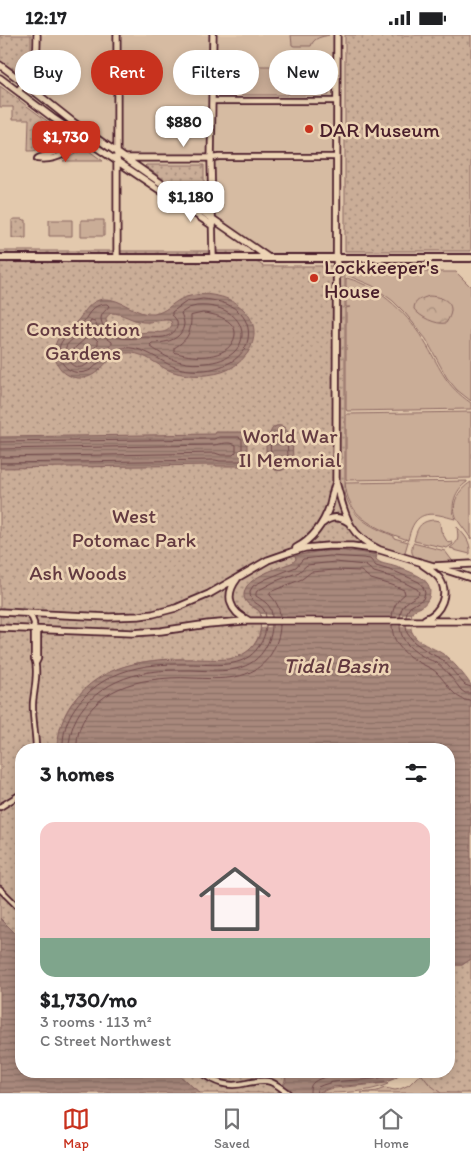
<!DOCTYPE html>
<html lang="en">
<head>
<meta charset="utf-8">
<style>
  body { margin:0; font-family:Itim,sans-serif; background:#f6f6f6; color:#202124; height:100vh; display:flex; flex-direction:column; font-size:19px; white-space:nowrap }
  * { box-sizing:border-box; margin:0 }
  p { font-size:16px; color:#757577 }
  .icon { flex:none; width:28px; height:28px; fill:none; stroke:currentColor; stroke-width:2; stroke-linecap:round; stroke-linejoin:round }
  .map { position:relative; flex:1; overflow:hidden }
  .sheet { position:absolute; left:15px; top:708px; width:440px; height:335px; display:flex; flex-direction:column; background:#fff; border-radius:20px; box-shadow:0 2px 12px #0003 }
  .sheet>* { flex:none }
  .banner { position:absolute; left:15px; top:15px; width:441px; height:45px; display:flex; gap:10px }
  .price { position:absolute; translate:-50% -42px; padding:0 11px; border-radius:10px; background:#fff; color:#222; font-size:16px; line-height:32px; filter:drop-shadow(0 1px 2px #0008) }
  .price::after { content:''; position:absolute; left:50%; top:30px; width:15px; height:11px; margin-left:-8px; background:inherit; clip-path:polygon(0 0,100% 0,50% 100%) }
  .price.on { background:#c8321e; color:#fff }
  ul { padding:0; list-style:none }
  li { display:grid; align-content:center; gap:10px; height:265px; padding:0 25px }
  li+li { border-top:1px solid #e0e0e0 }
  li span { display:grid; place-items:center; height:155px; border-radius:15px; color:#555 }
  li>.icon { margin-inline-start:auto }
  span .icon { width:90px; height:90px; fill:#fffc; stroke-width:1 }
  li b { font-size:21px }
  h2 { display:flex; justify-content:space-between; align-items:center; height:60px; padding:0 25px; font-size:21px }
  .pill { padding:0 18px; border-radius:22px; background:#fff; box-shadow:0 2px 12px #0003; font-size:18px; line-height:45px }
  .pill.on { background:#c8321e; color:#fff }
  .status { display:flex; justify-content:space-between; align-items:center; height:35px; padding:0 25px; background:#fff; direction:ltr }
  .status svg { height:14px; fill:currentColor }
  .dock { display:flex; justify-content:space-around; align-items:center; height:70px; border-top:1px solid #e0e0e0; background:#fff; font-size:14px; color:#757577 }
  .dock a { display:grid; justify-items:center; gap:2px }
  .dock .on { color:#c8321e }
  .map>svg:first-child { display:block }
  .built { fill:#d6bba2 }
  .grass { fill:#caad97; stroke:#8a6661 }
  .forest { fill:url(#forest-crowns); stroke:#8a6661 }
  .park { fill:url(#park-dots); stroke:#8a6661 }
  .water { fill:url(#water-rules); stroke:#825e5b; fill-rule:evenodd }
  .pier { fill:#e3c9ad }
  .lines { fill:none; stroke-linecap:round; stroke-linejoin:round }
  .shore { stroke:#70494b; stroke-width:1 }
  .minor-tunnel { stroke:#c4a793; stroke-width:4.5; stroke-dasharray:4.5 2; stroke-linecap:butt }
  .minor-casing { stroke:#4a1f2b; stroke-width:8 }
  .major-casing { stroke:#4a1f2b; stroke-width:9 }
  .highway-casing { stroke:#4a1f2b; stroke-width:10 }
  .minor { stroke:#edd4b5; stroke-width:4.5 }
  .major { stroke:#edd4b5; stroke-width:5.5 }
  .highway { stroke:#edd4b5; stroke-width:6 }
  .poi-dot { fill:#c8321e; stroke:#edd4b5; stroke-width:2 }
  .labels { text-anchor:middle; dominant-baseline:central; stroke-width:5; stroke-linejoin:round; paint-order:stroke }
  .poi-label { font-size:21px; fill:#4a1f2b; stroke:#edd4b5; text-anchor:start }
  .park-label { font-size:21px; fill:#643b41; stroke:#edd4b5 }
  .water-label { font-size:22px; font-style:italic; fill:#62393f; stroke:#edd4b5 }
</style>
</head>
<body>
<div class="status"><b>12:17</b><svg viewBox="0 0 49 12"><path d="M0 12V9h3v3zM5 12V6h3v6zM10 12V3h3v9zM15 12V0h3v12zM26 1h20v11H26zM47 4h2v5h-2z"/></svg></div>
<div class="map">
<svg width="471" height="1058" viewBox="0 0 471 1058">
  <defs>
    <pattern id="forest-crowns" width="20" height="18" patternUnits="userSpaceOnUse" patternTransform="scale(1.25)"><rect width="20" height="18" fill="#caad97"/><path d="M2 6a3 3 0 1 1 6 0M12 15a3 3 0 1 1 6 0" fill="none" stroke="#a68c7b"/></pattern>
    <pattern id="park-dots" width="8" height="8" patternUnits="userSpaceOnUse" patternTransform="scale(1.25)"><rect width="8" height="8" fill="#caad97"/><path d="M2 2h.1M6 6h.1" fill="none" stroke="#a68c7b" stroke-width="1.8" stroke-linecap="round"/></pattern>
    <pattern id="water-rules" width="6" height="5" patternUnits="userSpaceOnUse" patternTransform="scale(1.25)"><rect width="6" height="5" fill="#a8887b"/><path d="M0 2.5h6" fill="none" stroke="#8b6f65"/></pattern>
  </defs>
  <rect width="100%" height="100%" fill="#e3c9ad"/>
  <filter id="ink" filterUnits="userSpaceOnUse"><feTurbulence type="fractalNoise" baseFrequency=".02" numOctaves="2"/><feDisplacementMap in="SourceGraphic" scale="10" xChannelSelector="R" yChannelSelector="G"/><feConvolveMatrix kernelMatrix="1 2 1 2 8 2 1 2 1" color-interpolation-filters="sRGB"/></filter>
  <g filter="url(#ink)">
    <path class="built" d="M37 0H337L336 223H269L212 184V123H125L25 48 33 36Z"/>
    <path class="grass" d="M291 0H329C322 2 314 2 311 11H294L292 10Z
      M241 31H287V60H241Z
      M288 43 291 44 292 45H302V44L310 43C311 54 320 56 329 57V60H288Z
      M85 113 103 126H63Z
      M49 185H72V201H49Z
      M81 185H104V201H81Z
      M350 237H456L471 252V366L457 355 447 343 426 304 405 278 393 266 373 251 347 240 346 238H350Z
      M347 243C382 253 409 280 427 311 442 336 445 350 471 368V374L347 376 346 374V273L350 272H346V244Z
      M471 377V443L347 445 346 444V380L347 379Z
      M467 446V447C455 455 450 470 455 484 450 483 445 481 439 480 419 476 412 487 408 505 388 498 359 488 350 467 347 462 346 455 345 448Z
      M471 447V504C467 497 461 491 457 484 450 469 458 455 471 447Z
      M344 454C350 482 369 491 394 501V503L408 507 405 517 402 518C392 515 381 513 372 508 360 501 351 487 347 474 345 468 345 461 344 454Z
      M434 485 439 486 440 488 441 496 448 508 452 507 453 509 447 513 414 506C417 494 419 486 434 485Z
      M457 492C465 501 471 506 470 519L454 515V514L450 513C460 506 458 503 457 492Z
      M413 508 445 516 454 528H439L415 522C410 518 412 513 413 508Z
      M430 1036H449L461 1058H361L377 1056 385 1053 395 1055 400 1054 409 1050 417 1042Z
      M387 1048 388 1049C368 1058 341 1058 319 1058L329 1054 335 1053Z"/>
    <path class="forest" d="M429 261C447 262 458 270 446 288 436 290 420 282 414 274 414 265 421 264 429 261Z"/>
    <path class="park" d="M0 0H31V23L28 32C16 39 10 32 0 26Z
      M345 0H471V216H345Z
      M0 51 54 91 70 102 71 104C57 112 44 116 28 116L29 84H13V72H0Z
      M146 130H204V168L203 170H200L145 131Z
      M15 184H23L24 185H26V203H12V185Z
      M0 216H240L263 231H345V465C349 486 359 499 376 511V520L344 516H325L322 517 321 516 300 520 297 522 295 526 294 527C281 532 234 547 246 566 249 572 258 573 260 578 261 580 261 583 261 585 261 600 256 612 242 620 228 628 209 625 194 624 154 623 113 627 83 656 76 662 69 671 65 680 62 689 60 700 58 709V714H21V904L0 883Z
      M471 924V1058H441L429 1049 419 1036H449V930H462Z
      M174 1036H285C286 1048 284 1049 277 1058H200Z"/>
    <path class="water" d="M203 259C215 260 228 262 238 270 268 291 252 327 222 337 205 342 183 342 166 334 153 327 141 316 125 318 109 320 105 332 94 339 82 347 65 343 58 330 52 321 53 307 62 299 67 294 74 290 79 284 86 275 91 265 104 264 122 263 136 281 154 279 166 277 171 269 181 264 187 261 195 260 203 259ZM111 278C123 278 132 286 143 287 152 288 165 283 171 286L172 290C170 293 168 296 163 297 159 298 155 297 151 297 142 297 133 300 123 298 114 297 98 286 111 278Z
      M276 391C282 390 286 392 288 398H290V400H292L293 426H290V428H289C287 434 282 437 275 435L271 428H269V426H266V401L269 400 272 394Z
      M216 397H245V398H247V429H246V431H216V430L0 433V402L215 399Z
      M321 516 322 517C329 515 343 515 350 517L351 516 377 520 376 524C380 529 387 529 393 531 403 534 422 540 427 548 433 556 429 567 421 572 418 574 414 574 412 578 410 582 410 593 412 597 417 609 433 612 443 619 451 624 466 642 471 650V924L462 930H449V714H58C57 697 63 681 73 667 102 628 146 624 191 624 204 624 217 625 229 624 246 621 261 609 261 590 261 587 262 582 261 579 258 570 240 572 245 555 248 544 272 535 283 531 288 529 293 529 296 524L295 521Z
      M0 883 21 904V1036H174L200 1058H0Z
      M285 1036H406L394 1044 383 1048 332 1052 317 1058H277L286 1047Z"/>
    <path class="pier" d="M261 579 276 581H397L411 579V593L397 591H275L261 593Z"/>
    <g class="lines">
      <path class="shore" d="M203 264C215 265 229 268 238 276 246 283 250 293 248 304 246 315 238 324 227 329 210 337 186 338 168 329 154 322 141 311 123 313 117 314 110 317 106 321 98 326 95 335 85 337 69 341 55 326 60 310 64 300 75 296 82 289 86 284 88 278 93 274 97 270 102 269 107 269L109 271C107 275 102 277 101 283 101 287 103 291 105 294 115 306 131 304 145 302 151 302 158 303 164 302 177 299 182 288 172 280V277L186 267Z
        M197 271C252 267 259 324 205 328 197 329 189 329 182 327 170 325 160 318 151 312L150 310 152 308C164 308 182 306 184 289 184 285 182 281 181 278L189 273Z
        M203 278C218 279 244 288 232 308 222 325 190 323 174 317V313C189 304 191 297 191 281Z
        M91 286 95 287 100 298 112 307V309C108 312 103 314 99 318 91 326 81 340 69 327 66 323 64 317 66 312 68 306 76 303 81 298 85 295 88 291 91 286Z
        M90 300 93 301 98 306V309L84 323H76L73 320 74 314Z
        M278 396 282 397 287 405 288 421 283 429 280 431C272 427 269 415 271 406 272 402 276 398 278 396Z
        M0 407 214 404 219 402H239L242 404V423L240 426H220L215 425 0 428
        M0 414 214 410C221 409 230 406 236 410V417L233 420H221L215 418 0 422
        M266 582C265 566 249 572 250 556L253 551 266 544 296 532 303 524 330 521 363 523 370 524 376 531 396 537 410 543 419 547 423 552 425 558 423 564 410 572 407 577 406 582
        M272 582C272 570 265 567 256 561V558L257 556 276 546 299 537 307 530 335 527 365 530 374 537 395 543 417 554 419 557 418 560C408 567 401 568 400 582
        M280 582C280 573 276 566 270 560V557L302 544 311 537 335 535 361 536 371 544 392 550 404 555 405 559C397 565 393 572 392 582
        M392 590C392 609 406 621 422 629 425 631 429 632 432 634 447 644 451 665 471 666
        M400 590C400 606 412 616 426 623 429 625 434 626 437 628 444 633 456 648 461 655L465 658H471
        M406 590 407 598 414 607 428 617 443 625 465 650 471 652
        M63 714C62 694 70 676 84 662 101 644 122 635 147 631 161 629 175 629 189 629 213 629 244 635 259 611 263 605 266 598 266 590
        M69 714C69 696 76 679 89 666 106 649 126 641 149 637 163 635 177 635 191 635 217 636 248 640 264 615 269 607 272 599 272 590
        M77 714C76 698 82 684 93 672 108 656 128 648 150 645 164 643 178 642 192 643 220 644 253 647 271 619 276 610 280 601 280 590
        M310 1058C310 1054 310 1050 314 1047 327 1037 365 1039 382 1036
        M316 1058 318 1052C343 1040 374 1051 398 1036"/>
      <path class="minor-tunnel" d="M276 378H281
        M278 448H282"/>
      <defs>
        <path id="minor" d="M213 66H337
          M38 123C54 117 70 115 81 100
          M212 123 219 122H337
          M37 124C58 127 76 114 88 97
          M28 579 32 583 34 588V624C39 634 34 656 33 667 32 683 36 698 36 714
          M36 628 38 624V595
          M0 772 21 759
          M0 854 21 875
          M199 1036C214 1048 228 1053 247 1048 254 1047 260 1045 267 1046 275 1047 282 1054 288 1058"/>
        <path id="major" d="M117 0V223
          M337 0 336 447C345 479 347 500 380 515
          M0 30 20 45 73 87 269 223
          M0 43 53 83 213 191
          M18 56C37 33 37 29 37 0
          M127 123H212
          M213 223 211 128 213 0
          M323 488C331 481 339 481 348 487
          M296 513C313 504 324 488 330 470 332 462 333 454 336 447
          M423 530C429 534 435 538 439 543 450 558 441 578 425 584
          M440 533 471 543
          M237 544C224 561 230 577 248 585
          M0 577 109 582 139 581 153 579 176 573 209 559 268 525 291 517 305 513 328 511H352L380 515 433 531 471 529
          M0 593 132 598 161 596 208 589 244 586H471"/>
        <path id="highway" d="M0 223H471"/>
      </defs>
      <use href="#minor" class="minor-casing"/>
      <use href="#major" class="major-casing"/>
      <use href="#highway" class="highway-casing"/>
      <use href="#minor" class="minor"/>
      <use href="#major" class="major"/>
      <use href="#highway" class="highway"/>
    </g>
  </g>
  <g class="poi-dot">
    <circle cx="309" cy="94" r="5"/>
    <circle cx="314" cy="243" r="5"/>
  </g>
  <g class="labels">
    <g class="poi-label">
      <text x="319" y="94">DAR Museum</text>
      <text x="324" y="231">Lockkeeper's<tspan x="324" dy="24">House</tspan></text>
    </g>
    <g class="park-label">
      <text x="83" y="293">Constitution<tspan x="83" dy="24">Gardens</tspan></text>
      <text x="290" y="400">World War<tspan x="290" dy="24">II Memorial</tspan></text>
      <text x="134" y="480">West<tspan x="134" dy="24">Potomac Park</tspan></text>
      <text x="78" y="537">Ash Woods</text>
    </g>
    <g class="water-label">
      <text x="336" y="630">Tidal Basin</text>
    </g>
  </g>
</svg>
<b class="price" style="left:184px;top:113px">$880</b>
<b class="price on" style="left:66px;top:128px">$1,730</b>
<b class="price" style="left:191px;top:188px">$1,180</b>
<div class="banner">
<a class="pill">Buy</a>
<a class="pill on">Rent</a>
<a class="pill">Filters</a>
<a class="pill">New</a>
</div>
<section class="sheet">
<h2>3 homes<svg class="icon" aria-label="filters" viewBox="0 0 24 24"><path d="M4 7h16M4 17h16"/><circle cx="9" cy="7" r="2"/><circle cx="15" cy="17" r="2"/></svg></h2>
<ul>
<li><span style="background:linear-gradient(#f6c9c9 75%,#7fa58c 0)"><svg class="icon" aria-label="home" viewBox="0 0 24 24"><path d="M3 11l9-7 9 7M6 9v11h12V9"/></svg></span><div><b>$1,730/mo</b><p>3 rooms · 113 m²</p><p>C Street Northwest</p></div></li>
</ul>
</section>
</div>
<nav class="dock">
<a class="on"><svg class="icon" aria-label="map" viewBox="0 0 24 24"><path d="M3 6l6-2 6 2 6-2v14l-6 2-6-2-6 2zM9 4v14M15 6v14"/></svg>Map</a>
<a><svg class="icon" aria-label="saved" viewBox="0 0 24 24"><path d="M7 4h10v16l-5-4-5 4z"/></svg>Saved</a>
<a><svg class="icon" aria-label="home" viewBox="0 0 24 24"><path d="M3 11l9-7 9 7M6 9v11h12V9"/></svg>Home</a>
</nav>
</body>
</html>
